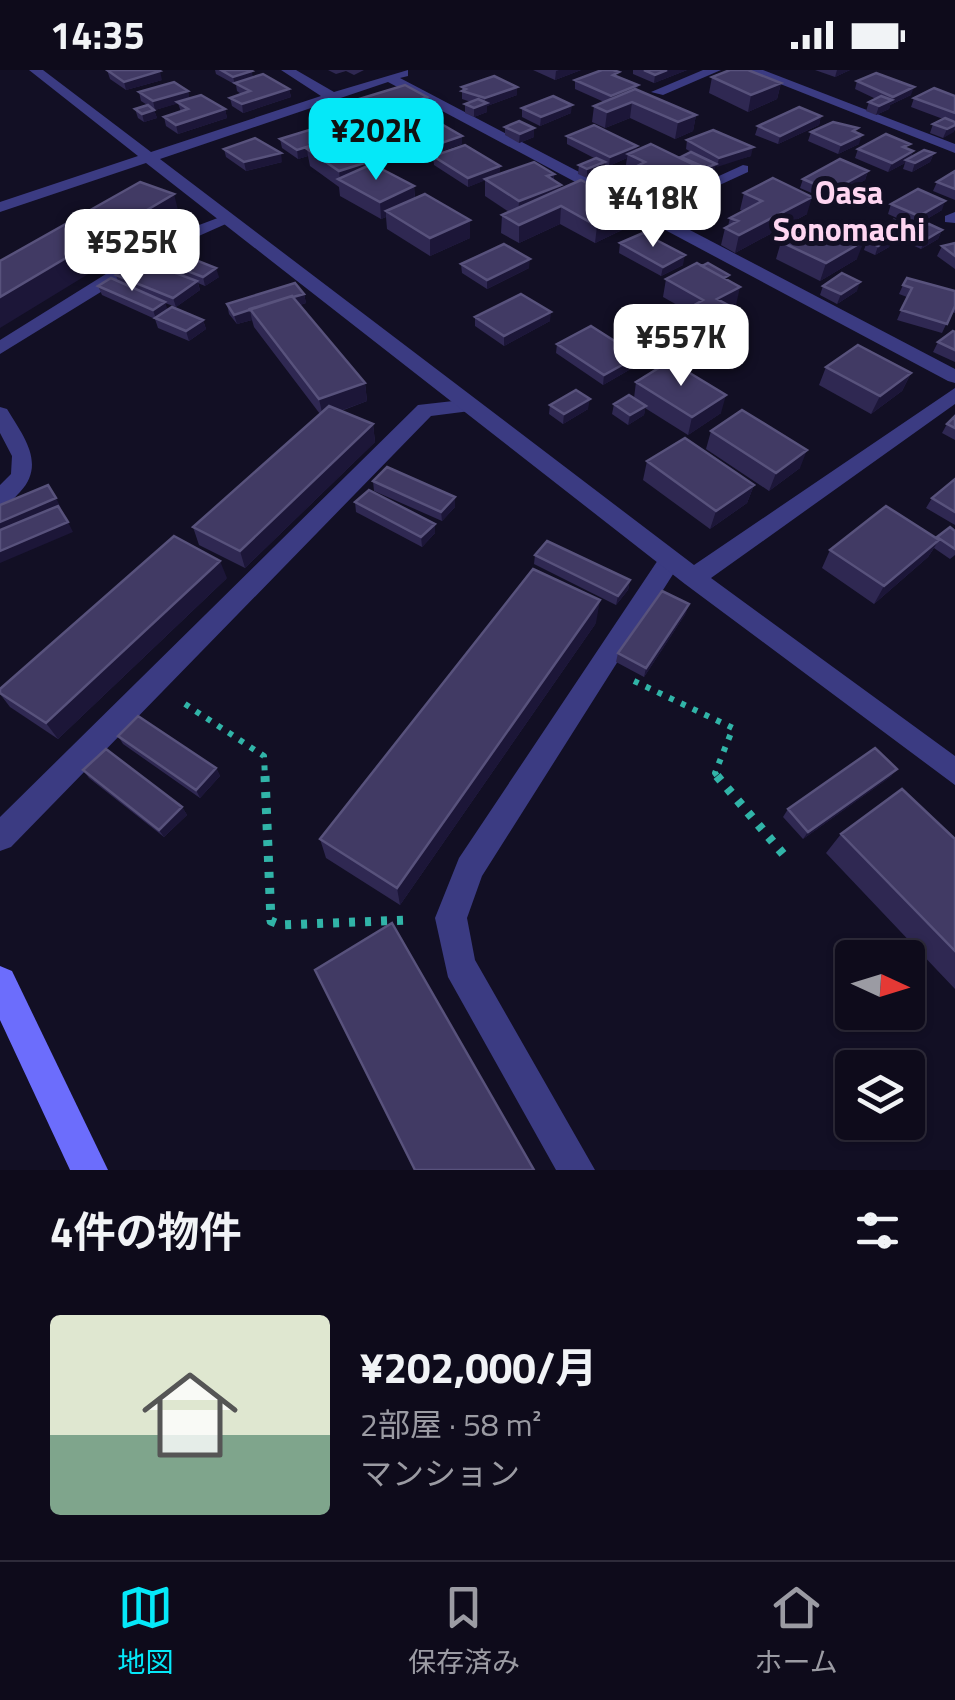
<!DOCTYPE html>
<html lang="ja">
<head>
<meta charset="utf-8">
<style>
  body { margin:0; font-family:"Titillium Web","Noto Sans JP",sans-serif; background:#1c1928; color:#f1f3f6; height:100vh; display:flex; flex-direction:column; font-size:38px; white-space:nowrap }
  * { box-sizing:border-box; margin:0 }
  p { font-size:32px; color:#9b9ba3 }
  .icon { flex:none; width:55px; height:55px; fill:none; stroke:currentColor; stroke-width:2; stroke-linecap:round; stroke-linejoin:round }
  .map { position:relative; height:1100px; overflow:hidden }
  .details { display:flex; flex-direction:column; background:#0e0b1b; flex:1 }
  .details>* { flex:none }
  .needle { width:65px; rotate:94deg }
  .buttons { position:absolute; left:835px; top:870px; display:grid; gap:20px }
  .buttons a { display:grid; place-items:center; width:90px; height:90px; border-radius:10px; background:#0e0b1b; box-shadow:0 2px 8px #0004,0 0 0 2px #2e2b3a; font-size:50px }
  .price { position:absolute; translate:-50% -85px; padding:0 22px; border-radius:20px; background:#fff; color:#222; font-size:32px; line-height:65px; filter:drop-shadow(0 2px 5px #0008) }
  .price::after { content:''; position:absolute; left:50%; top:60px; width:30px; height:22px; margin-left:-15px; background:inherit; clip-path:polygon(0 0,100% 0,50% 100%) }
  .price.selected { background:#05e8f8; color:#111 }
  ul { padding:0; list-style:none }
  li { display:flex; align-items:center; gap:30px; height:250px; padding:0 50px }
  li+li { border-top:2px solid #2e2b3a }
  li span { display:grid; place-items:center; flex:none; width:280px; height:200px; border-radius:10px; color:#555 }
  li>.icon { margin-inline-start:auto }
  span .icon { width:120px; height:120px; fill:#fffc; stroke-width:1 }
  li b { font-size:42px }
  h2 { display:flex; justify-content:space-between; align-items:center; height:120px; padding:0 50px; font-size:42px }
  .status { display:flex; justify-content:space-between; align-items:center; height:70px; padding:0 50px; background:#0e0b1b; direction:ltr }
  .status svg { height:28px; fill:currentColor }
  .tabs { display:flex; justify-content:space-around; align-items:center; height:140px; border-top:2px solid #2e2b3a; background:#0e0b1b; font-size:28px; color:#9b9ba3 }
  .tabs a { display:grid; justify-items:center; gap:5px }
  .tabs .selected { color:#05e8f8 }
  .map>svg:first-child { display:block }
  .lines { fill:none; stroke-linecap:round; stroke-linejoin:round }
  .path-far1 { stroke:#31b4a8; stroke-width:6; stroke-dasharray:5 8; stroke-linecap:butt }
  .path { stroke:#31b4a8; stroke-width:9; stroke-dasharray:6 10; stroke-linecap:butt }
  .service { fill:#3b3b82; fill-rule:evenodd }
  .minor { fill:#3b3b82; fill-rule:evenodd }
  .secondary { fill:#6c6dfc; fill-rule:evenodd }
  .wall { fill:#2f2852 }
  .shaded-wall { fill:#1c1638 }
  .building { fill:#413a64; stroke:#58527c; stroke-width:2.5 }
  .labels { text-anchor:middle; dominant-baseline:central; stroke-width:10; stroke-linejoin:round; paint-order:stroke }
  .far-quarter-label { font-size:32px; font-weight:bold; fill:#fed5f1; stroke:#120f24 }
</style>
</head>
<body>
<div class="status"><b>14:35</b><svg viewBox="0 0 49 12"><path d="M0 12V9h3v3zM5 12V6h3v6zM10 12V3h3v9zM15 12V0h3v12zM26 1h20v11H26zM47 4h2v5h-2z"/></svg></div>
<div class="map">
<svg width="955" height="1100" viewBox="0 0 955 1100">
  <rect width="100%" height="100%" fill="#120f24"/>
  <g class="lines">
    <path class="path-far1" d="M634 611 733 658 715 703 719 708
      M185 634 264 686 265 708"/>
    <path class="path" d="M265 706 271 851 281 855 408 850
      M717 706 784 785"/>
    <path class="service" d="M703 0H721L663 25 651 22Z
      M743 95 748 96V102L652 146 638 143Z
      M955 142V153L945 152V146Z
      M223 146 237 149 174 177 0 284V270L162 169Z
      M471 329 481 335 478 340 431 346 11 777 0 781V747L418 335Z
      M0 337 7 339C24 367 46 394 20 422 13 429 10 434 0 437V415L11 404 12 386 0 363Z
      M670 481 682 490 482 806 467 848 475 890 595 1100H556L448 907 435 848 459 788 662 484Z"/>
    <path class="minor" d="M29 0H43L151 82 321 26 281 0H296L334 22 408 0V6L400 8 955 299V313L948 311 388 12 160 89 694 495 955 318V334L711 508 955 686V715L685 514 146 93 0 142V132L138 86Z
      M745 0H763L955 74V83Z"/>
    <path class="secondary" d="M0 896 12 901 108 1100H70L0 950Z"/>
  </g>
  <path class="wall" d="M107 0 162 10 126 20 110 9Z
    M215 0H250L253 7 289 19 291 27 243 43 232 36 230 28 241 24 237 21 236 15 216 4Z
    M328 0H364L354 5 346 1 336 4Z
    M533 0H581L555 10Z
    M633 0H687L654 13 633 4Z
    M815 0H850L835 7Z
    M618 7 637 20 696 45 693 61 675 69 630 48 605 58 592 52 594 36 604 32 575 19V10Z
    M712 7 781 13 777 29 748 42 709 23Z
    M857 11 911 25 890 35 889 39 876 45 866 41 869 32 876 29 855 19Z
    M462 17H517V25L487 36V42L474 47 465 43V34L471 32 462 29Z
    M188 21 189 28 225 39 227 48 178 64 166 56 164 47 181 42 178 33 155 40 141 31 139 22Z
    M955 26V60L943 68 930 63 933 54 943 49 911 37 914 28Z
    M427 27 428 44 379 60 358 47 356 30Z
    M522 38 571 43 540 56 522 47Z
    M135 39 154 40 157 48 144 52 138 48Z
    M821 46 819 55 778 74 755 65 758 56Z
    M505 57 534 58V67L519 73 505 65Z
    M403 58 462 66V74L433 84 404 67Z
    M811 62 857 63 859 74 838 84 808 71Z
    M567 66 637 76 636 80 681 88 691 82 686 79 687 70 751 86 715 96 714 103 704 107 695 103 693 113 657 129 630 115 632 104 625 101 627 88 609 96 604 94V101L587 108 578 104 579 95 594 88 567 74Z
    M280 69 326 73 377 97 414 116 415 129 470 168 430 186 387 159 386 147 381 149 340 126 339 117 310 96 308 86 298 89 282 78Z
    M224 79 282 92 246 101 226 87Z
    M858 79H908L913 81 911 87 934 83 930 92 912 102 903 99 905 93 888 102 855 88Z
    M433 86 500 96 499 104H554V111L561 115 560 119 612 137 624 143 622 160 595 173 560 154 519 173 501 163 502 145 509 142 485 126V110L468 117 434 95Z
    M868 101 865 110 828 130 800 118 803 109Z
    M955 101V130L933 121 937 112Z
    M744 123 807 144 735 183 721 175 725 158 728 156 730 148 743 141 740 140Z
    M891 134 942 140 915 156 888 144Z
    M886 155H906L903 164 894 169 892 168 889 177 875 185 864 180 867 171 883 163Z
    M942 160 938 169 921 179 908 173 912 164Z
    M781 172 857 189 820 211 776 189Z
    M620 173 683 195 661 206 619 183Z
    M955 173V199L937 186 942 176Z
    M146 185 219 207 205 216 198 213 200 220 176 237 165 233 167 240 203 250 206 259 189 271 158 258 155 249 102 225 98 216 118 212 116 205 149 193Z
    M461 194 529 198 487 219 462 203Z
    M666 209 728 210 736 235 729 238 725 254 698 270 680 259 686 240 663 227Z
    M903 215 955 221V243L952 242 942 263 897 250 907 227 899 224Z
    M823 216 857 221 837 234 820 225Z
    M304 224 306 233 300 235 365 313 367 331 341 341 373 354 375 372 245 498 199 475 193 457 320 344 254 257 252 250 237 254 229 244 227 234Z
    M475 247 550 251 504 276 475 256Z
    M955 262V292L933 282 938 272Z
    M557 274 638 286 636 296 603 315 556 283Z
    M826 297 911 303 902 321 871 344 819 315Z
    M636 312 721 343 688 365 645 338 644 345 628 355 612 344 614 334 634 328Z
    M550 335 588 339 563 354 549 344Z
    M955 346V370L942 363 947 354Z
    M711 361 800 398 769 421 706 379Z
    M647 391 754 415 747 433 710 459 643 410Z
    M955 409V455L926 438 932 428Z
    M373 411 455 437 442 451 374 421Z
    M355 432 435 463 422 477 356 442Z
    M955 461V485L950 489 934 478 928 487 874 534 822 498 830 480 936 468Z
    M535 485 630 510 628 520 616 535 534 494Z
    M227 508 58 669 10 637 0 624V619Z
    M686 543 644 607 616 592 618 583Z
    M596 553 400 835 326 788 320 769Z
    M118 666 216 698 220 706 200 728 123 674Z
    M897 699 890 707 803 769 783 747 788 739Z
    M83 700 182 737 187 745 164 767 89 708Z
    M841 764 955 769V919L826 783Z"/>
  <path class="shaded-wall" d="M559 0H581L555 10 556 1Z
    M667 0H687L654 13 655 5Z
    M837 0H850L835 7Z
    M160 1 162 10 126 20 124 12Z
    M252 1 253 9 235 13V15L233 7Z
    M781 13 777 29 748 42 751 25Z
    M638 15 636 24 610 34 611 26Z
    M517 17V25L487 36V42L474 47V38L485 34V28Z
    M914 17 911 25 890 35 893 27Z
    M289 19 291 27 243 43 242 34Z
    M188 21 190 30 155 40 153 31Z
    M427 27 428 44 379 60 378 44Z
    M892 30 889 39 876 45 879 36Z
    M632 32 630 48 605 58 607 42Z
    M572 35 571 43 540 56 541 47Z
    M225 39 227 48 178 64 176 55Z
    M154 40 157 48 144 52 142 44Z
    M696 45 693 61 675 69 678 52Z
    M821 46 819 55 778 74 780 66Z
    M955 55 954 62 943 68 947 59Z
    M534 58V67L519 73 520 64Z
    M862 65 859 74 838 84 841 75Z
    M462 66V74L433 84V76Z
    M326 71 327 79H307L308 86 298 89 297 80Z
    M637 76 635 85 628 84 627 88 609 96 610 87Z
    M753 77 751 86 717 97 719 88Z
    M913 81 910 90H906L905 93 888 102 892 93Z
    M281 83 282 92 246 101 244 92Z
    M934 83 930 92 912 102 915 93Z
    M377 89 378 106 340 110 339 101Z
    M605 92 604 101 587 108V99Z
    M716 94 714 103 704 107 706 98Z
    M500 96 499 105 468 117V108Z
    M696 96 693 113 657 129 660 112Z
    M868 101 865 110 828 130 831 121Z
    M554 104 553 118 561 115 559 132 518 148 519 131 547 106Z
    M414 116 415 133 386 141V147L381 149 380 132Z
    M174 124 180 148 0 258V227Z
    M614 127 612 144 603 132Z
    M812 127 807 144 735 183 739 165Z
    M945 131 942 140 915 156 919 146Z
    M561 136 560 154 519 173V155Z
    M624 143 622 160 595 173 597 156Z
    M470 150V168L430 186V168Z
    M906 155 903 164 894 169 898 160Z
    M942 160 938 169 921 179 925 170Z
    M892 167 889 177 875 185 878 176Z
    M864 171 857 189 820 211 826 193Z
    M685 185 683 195 661 206 663 197Z
    M530 189 529 198 487 219V210Z
    M216 198 219 207 205 216 203 207Z
    M197 211 200 220 176 237 173 228Z
    M860 212 857 221 837 234 841 224Z
    M740 217 736 235 729 238 725 254 698 270 703 252 717 229Z
    M304 224 306 233 257 248 250 240Z
    M165 232 168 241 156 249 153 240Z
    M250 240 252 250 237 254 234 245Z
    M551 242 550 251 504 276V266Z
    M203 250 206 259 189 271 186 261Z
    M638 286 636 296 603 315 604 305Z
    M911 303 902 321 871 344 880 326Z
    M365 313 367 331 323 347 319 329Z
    M726 325 721 343 688 365 692 347Z
    M590 329 588 339 563 354 564 344Z
    M646 336 644 345 628 355 630 345Z
    M373 354 375 372 245 498 240 481Z
    M807 380 800 398 769 421 776 403Z
    M754 415 747 433 710 459 716 441Z
    M455 427V437L442 451 441 442Z
    M56 428 61 438 0 463V452Z
    M68 452 73 462 0 493V481Z
    M435 454V463L422 477 421 467Z
    M939 470 928 487 874 534 884 516Z
    M220 491 227 508 58 669 46 653Z
    M630 510 628 520 616 535 618 526Z
    M600 530 596 553 400 835 397 818Z
    M689 534 686 543 644 607 646 598Z
    M216 698 220 706 200 728 196 720Z
    M897 699 890 707 803 769 808 762Z
    M182 737 187 745 164 767 159 760Z"/>
  <path class="building" d="M107 0H158L160 1 124 12Z
    M221 0H250L252 1 233 7Z
    M602 0H613L619 2 613 5 638 15 611 26 575 10Z
    M644 0H667L655 5Z
    M730 0H748L781 13 751 25 712 7Z
    M876 3 914 17 893 27 857 11Z
    M263 4 289 19 242 34 230 28 250 21 235 13Z
    M494 6 517 17 485 28 462 21 466 19 462 17Z
    M174 12 188 21 153 31 139 22Z
    M405 15 427 27 378 44 356 30Z
    M934 18 955 26V43L914 28Z
    M635 19 696 45 678 52 632 32 607 42 594 36Z
    M201 25 225 39 176 55 164 47 188 39 177 32Z
    M553 26 572 35 541 47 522 38Z
    M881 26 892 30 879 36 869 32Z
    M478 29 487 33 474 38 465 34Z
    M148 35 154 40 142 44 135 39Z
    M799 37 821 46 780 66 758 56Z
    M431 48 462 66 433 76 403 58Z
    M945 48 955 52V55L947 59 933 54Z
    M519 51 534 58 520 64 505 57Z
    M833 52 858 58 853 61 862 65 841 75 811 62Z
    M594 55 637 76 610 87 567 66Z
    M309 60 326 71 297 80 280 69Z
    M713 60 753 77 719 88 687 70Z
    M886 64 910 74 903 77 913 81 892 93 858 79Z
    M344 67 377 89 339 101 307 79Z
    M255 68 281 83 244 92 224 79Z
    M651 74 696 96 660 112 633 98 645 92 628 84Z
    M465 75 500 96 468 108 433 86Z
    M924 80 934 83 915 93 906 90Z
    M691 82 716 94 706 98 681 87Z
    M596 88 605 92 587 99 579 95Z
    M840 89 868 101 831 121 803 109Z
    M534 92 554 104 547 106 561 115 519 131 485 109Z
    M372 94 414 116 380 132 338 109Z
    M955 101V119L937 112Z
    M773 108 812 127 739 165 725 158 738 151 730 148 762 131 744 123Z
    M581 110 614 127 603 132 624 143 597 156 561 136 519 155 502 145Z
    M140 112 174 124 0 227V191Z
    M918 119 945 131 919 146 891 134Z
    M425 124 470 150 430 168 386 141Z
    M894 150 906 155 898 160 886 155Z
    M929 154 942 160 925 170 912 164Z
    M812 155 834 165 842 161 864 171 826 193 781 172Z
    M643 163 685 185 663 197 620 173Z
    M882 163 892 167 878 176 867 171Z
    M955 173V186L942 176Z
    M504 174 530 189 487 210 461 194Z
    M160 176 216 198 203 207 146 185Z
    M141 190 197 211 173 228 116 205Z
    M697 193 740 217 717 229 730 236 703 252 684 241 703 230 666 209Z
    M708 193 729 205 724 208 702 196Z
    M842 203 860 212 841 224 823 216Z
    M111 208 165 232 153 240 98 216Z
    M907 208 955 221V236L947 254 901 240 912 218 903 215Z
    M295 213 304 224 293 227 292 226 234 245 227 234Z
    M521 224 551 242 504 266 475 247Z
    M292 226 365 313 319 329 250 239Z
    M172 237 203 250 186 261 155 248Z
    M591 256 638 286 604 305 557 274Z
    M953 261 955 262V280L938 272Z
    M858 275 911 303 880 326 826 297Z
    M670 291 726 325 692 347 636 312Z
    M576 320 590 329 564 344 550 335Z
    M629 325 646 336 630 345 614 334Z
    M329 336 373 354 240 481 193 457Z
    M742 340 807 380 776 403 711 361Z
    M955 346V358L947 354Z
    M685 368 754 415 716 441 647 391Z
    M387 397 455 427 441 442 373 411Z
    M955 409V442L932 428Z
    M48 415 56 428 0 452V435Z
    M369 420 435 454 421 467 355 432Z
    M58 436 68 452 0 481V460Z
    M886 436 939 470 884 516 830 480Z
    M950 457 955 461V479L937 467Z
    M174 466 220 491 46 653 0 623V619Z
    M547 471 630 510 618 526 535 485Z
    M533 499 600 530 397 818 320 769Z
    M662 521 689 534 646 598 618 583Z
    M138 646 216 698 196 720 118 666Z
    M875 678 897 699 808 762 788 739Z
    M106 679 182 737 159 760 83 700Z
    M902 719 955 769V881L841 764Z
    M392 853 534 1100H415L315 900Z"/>
  <g class="labels">
    <g class="far-quarter-label">
      <text x="849" y="122">Oasa<tspan x="849" dy="37">Sonomachi</tspan></text>
    </g>
  </g>
</svg>
<div class="buttons">
<a><svg class="needle" viewBox="-14 -14 28 28"><path d="M0-13l5 13h-10z" fill="#e53935"/><path d="M0 13l5-13h-10z" fill="#9b9ba3"/></svg></a>
<a><svg class="icon" aria-label="layers" viewBox="0 0 24 24"><path d="M12 4l9 5-9 5-9-5zM3 14l9 5 9-5"/></svg></a>
</div>
<b class="price selected" style="left:376px;top:113px">¥202K</b>
<b class="price" style="left:653px;top:180px">¥418K</b>
<b class="price" style="left:132px;top:224px">¥525K</b>
<b class="price" style="left:681px;top:319px">¥557K</b>
</div>
<section class="details">
<h2>4件の物件<svg class="icon" aria-label="filters" viewBox="0 0 24 24"><path d="M4 7h16M4 17h16"/><circle cx="9" cy="7" r="2"/><circle cx="15" cy="17" r="2"/></svg></h2>
<ul>
<li><span style="background:linear-gradient(#dfe7d0 60%,#7fa58c 0)"><svg class="icon" aria-label="home" viewBox="0 0 24 24"><path d="M3 11l9-7 9 7M6 9v11h12V9"/></svg></span><div><b>¥202,000/月</b><p>2部屋 · 58 m²</p><p>マンション</p></div></li>
</ul>
</section>
<nav class="tabs">
<a class="selected"><svg class="icon" aria-label="map" viewBox="0 0 24 24"><path d="M3 6l6-2 6 2 6-2v14l-6 2-6-2-6 2zM9 4v14M15 6v14"/></svg>地図</a>
<a><svg class="icon" aria-label="saved" viewBox="0 0 24 24"><path d="M7 4h10v16l-5-4-5 4z"/></svg>保存済み</a>
<a><svg class="icon" aria-label="home" viewBox="0 0 24 24"><path d="M3 11l9-7 9 7M6 9v11h12V9"/></svg>ホーム</a>
</nav>
</body>
</html>
